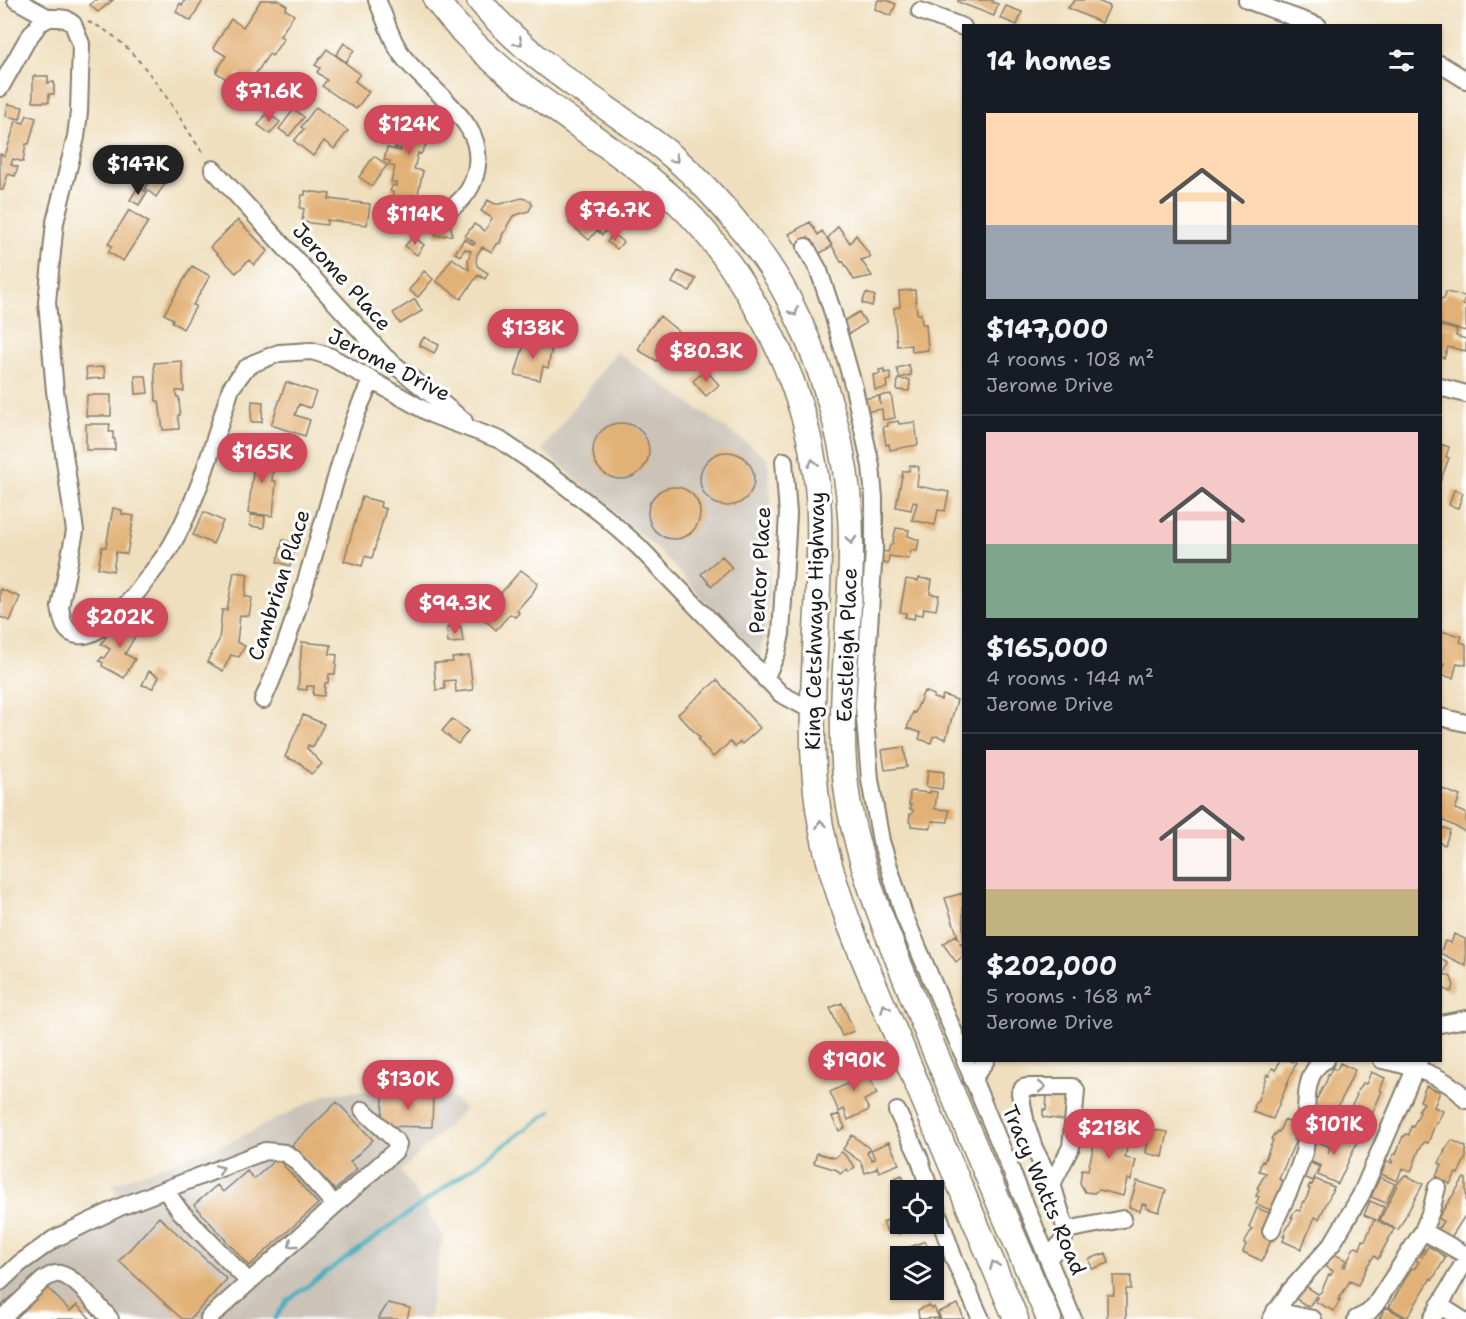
<!DOCTYPE html>
<html lang="en">
<head>
<meta charset="utf-8">
<style>
  body { margin:0; font-family:"Shantell Sans",sans-serif; background:#20242c; color:#f1f3f6; height:100vh; display:flex; flex-direction:column; font-size:22px; white-space:nowrap }
  * { box-sizing:border-box; margin:0 }
  p { font-size:20px; color:#9ea1a6 }
  .icon { flex:none; width:33px; height:33px; fill:none; stroke:currentColor; stroke-width:2; stroke-linecap:round; stroke-linejoin:round }
  .map { position:relative; flex:1; overflow:hidden }
  .panel { position:absolute; left:962px; top:24px; width:480px; height:1038px; display:flex; flex-direction:column; background:#171b24; border-radius:0px; box-shadow:0 2px 4px #0004 }
  .panel>* { flex:none }
  .tools { position:absolute; left:890px; top:1180px; display:grid; gap:12px }
  .tools a { display:grid; place-items:center; width:54px; height:54px; border-radius:0px; background:#171b24; box-shadow:0 2px 4px #0004; font-size:30px }
  .price { position:absolute; translate:-50% -51px; padding:0 14px; border-radius:21px; background:#d1495b; color:#fff; font-size:20px; line-height:39px; filter:drop-shadow(0 2px 3px #0008) }
  .price::after { content:''; position:absolute; left:50%; top:36px; width:18px; height:14px; margin-left:-9px; background:inherit; clip-path:polygon(0 0,100% 0,50% 100%) }
  .price.on { background:#222; color:#fff }
  ul { padding:0; list-style:none }
  li { display:grid; align-content:center; gap:12px; height:318px; padding:0 24px }
  li+li { border-top:2px solid #363941 }
  li span { display:grid; place-items:center; height:186px; border-radius:0px; color:#555 }
  li>.icon { margin-inline-start:auto }
  span .icon { width:108px; height:108px; fill:#fffc; stroke-width:1 }
  li b { font-size:26px }
  h2 { display:flex; justify-content:space-between; align-items:center; height:72px; padding:0 24px; font-size:26px }
  .map>svg:first-child { display:block }
  .industrial { fill:#cbc3b8 }
  .lines { fill:none; stroke-linecap:round; stroke-linejoin:round }
  .stream { stroke:#3eacbc; stroke-width:4 }
  .building { fill:#e2b176 }
  .minor-casing { stroke:#867e6d; stroke-width:20 }
  .highway-casing { stroke:#867e6d; stroke-width:27 }
  .path { stroke:#867e6d; stroke-width:2; stroke-dasharray:4.5 4.5; stroke-linecap:butt }
  .minor { stroke:#fff; stroke-width:16 }
  .highway { stroke:#fff; stroke-width:24 }
  .oneway { stroke:#999 }
  .labels { text-anchor:middle; dominant-baseline:central; stroke-width:6; stroke-linejoin:round; paint-order:stroke }
  .street-label { font-size:21px; fill:#1c1c1c; stroke:#fff }
</style>
</head>
<body>
<div class="map">
<svg width="1466" height="1319" viewBox="0 0 1466 1319">
  <rect width="100%" height="100%" fill="#fff"/>
  <filter id="ink" filterUnits="userSpaceOnUse"><feTurbulence type="fractalNoise" baseFrequency=".0167" numOctaves="2"/><feDisplacementMap in="SourceGraphic" scale="12" xChannelSelector="R" yChannelSelector="G"/><feConvolveMatrix kernelMatrix="1 2 1 2 8 2 1 2 1" color-interpolation-filters="sRGB"/></filter>
  <filter id="wash" filterUnits="userSpaceOnUse"><feTurbulence type="fractalNoise" baseFrequency=".008" numOctaves="4" result="noise"/><feDisplacementMap in="SourceGraphic" scale="24" xChannelSelector="R" yChannelSelector="G"/><feGaussianBlur stdDeviation="1.35" result="paint"/><feColorMatrix in="noise" values="0 0 0 0 0 0 0 0 0 0 0 0 0 0 0 0 0 1.4 0 .05"/><feComposite in="paint" operator="in"/></filter>
  <g filter="url(#wash)">
    <rect width="100%" height="100%" fill="#efdfbe"/>
    <path class="industrial" d="M616 352 768 458 771 505 770 585 760 658 655 547 542 450Z
      M376 1090 447 1093 465 1109 401 1171 443 1236 428 1319H0V1279L120 1204 112 1184 230 1142 327 1094Z"/>
    <g class="lines">
      <path class="stream" d="M275 1319 288 1300 551 1111"/>
    </g>
    <g id="blocks">
      <path class="building" d="M95 0H113L98 12 90 5Z
        M185 0H203L191 21 176 12 180 3 182 5Z
        M261 0H278L287 6 285 9 294 15 280 36 284 38 272 56 269 54 251 81 238 73 232 83 216 72 226 56 213 48 231 19 243 27Z
        M878 0H886L896 4 891 16 875 9Z
        M958 0H993L992 2 998 4 994 16 958 2Z
        M1075 0H1095L1110 6 1102 23 1068 8Z
        M1006 6 1022 12 1017 25 1000 18Z
        M344 43 354 50 346 62 336 55Z
        M327 49 360 74 355 81 369 92 356 109 322 86 327 80 317 72 320 68 315 65Z
        M33 76H48V83L54 82V94H49V102H33Z
        M8 104 23 107 20 119 6 116Z
        M316 107 348 131 334 149 324 141 313 156 294 141 304 129 301 127Z
        M294 109 304 117 289 136 279 129Z
        M411 111 435 118 429 143H427L421 154 418 153 414 169 423 171 416 203 392 198 393 192 390 191 393 185 396 186 397 183 391 182 395 167 389 165 390 161 384 160 387 148 401 151V149L395 148 399 128Z
        M267 113 280 122 270 134 258 125Z
        M27 115 36 118 29 144H26L23 162 13 159 11 165 18 167 15 176 8 174 3 190H0V154L5 156 16 121 24 123Z
        M374 156 387 165 372 186 359 177Z
        M158 169 170 177 156 197 145 188Z
        M138 187 147 192 139 205 130 200Z
        M305 191 330 194 329 199 370 204 367 225 327 220V225L302 222 304 209 300 208 302 195H305Z
        M594 194 614 210 605 220 611 225 602 235 597 230 589 240 569 223Z
        M522 198 531 201 532 205 529 211 513 216 507 226V230L503 233 500 243 497 244 492 252 482 247 477 255 476 261 477 266 488 273 485 279 478 275 461 299 436 281 452 258 469 270 468 260 471 251 465 249 460 256 455 253 464 239 474 245 475 243 465 236 474 224 485 231 492 218 481 211 488 200 495 204H500Z
        M129 210 148 222 123 261 108 252 112 246 108 244Z
        M435 216H450L452 235 436 236Z
        M238 220 268 251 254 265 249 260 236 273 210 247Z
        M810 222 818 235 822 231 832 246 819 254 808 237 796 245 789 234Z
        M838 226 850 243 856 235 871 257 861 260 872 276 854 280 843 261 841 262 828 238Z
        M613 234 623 242 617 249 607 242Z
        M413 236 424 245 417 255 405 246Z
        M192 266 210 276 193 305 196 306 183 329 172 322 173 319 164 314Z
        M424 271 433 279 418 297 409 290Z
        M678 271 696 279 690 291 672 283Z
        M915 290 917 314H921L922 324H926L928 350 912 352 911 345 897 346 894 308 900 307 899 291Z
        M1446 292 1465 296 1463 305 1466 306V331L1440 324V298L1444 299Z
        M866 293 875 296 872 306 862 303Z
        M415 299 422 311 400 324 393 313Z
        M859 312 866 323 849 334 842 322Z
        M660 316 678 331 657 361 638 350 647 332Z
        M1440 326 1457 330 1456 336 1466 339V351L1448 347 1444 358 1440 357Z
        M424 337 439 345 434 353 419 345Z
        M525 341 552 347 548 368 543 366 540 380 515 375Z
        M182 361 184 391H176L177 397H179L180 415H178L179 429 163 430 159 401H156L154 363Z
        M909 365 911 375 900 378 897 368Z
        M104 367 105 378 87 379 86 368Z
        M884 369V373L890 372 891 380 886 381 887 388 875 390 873 375 880 374 879 370Z
        M706 370 719 385 706 396 693 381Z
        M135 376H146L148 393 136 394Z
        M898 379 910 380 909 391 897 390Z
        M286 382 316 392 310 408 299 404 295 415 310 420 305 436 271 425Z
        M891 394 895 418 883 420 882 409 864 412 862 399 879 396 880 405V396Z
        M87 395H111V416H86Z
        M252 401 263 402 262 422H251Z
        M898 421 899 424 915 422 918 445 890 450 889 444 886 445 883 427 888 426 887 423Z
        M593 451a28 28 0 1 1 56 0a28 28 0 1 1-56 0Z
        M86 424H110L109 432H113V439H115V450H86Z
        M1440 444 1449 447 1446 457 1449 458 1440 482Z
        M251 448 269 450 267 460 274 461 272 481H276L273 516 248 513 254 465 249 464Z
        M700 479a27 27 0 1 1 54 0a27 27 0 1 1-54 0Z
        M910 465 919 467 917 486 949 492 945 511 938 510 935 525 912 520 917 503 913 502 911 510 896 507 903 471H909Z
        M648 513a26 26 0 1 1 52 0a26 26 0 1 1-52 0Z
        M1454 490 1463 493 1458 508 1449 505Z
        M362 497 381 502 380 507 386 509 372 558 365 556 362 566 344 561Z
        M113 508 122 510V514L134 516 127 554 116 552 113 571 98 568 102 547H106Z
        M204 512 223 521 213 544 193 535Z
        M251 515 265 516 264 528 250 526Z
        M896 528 909 530 908 536 919 540 917 551 911 550 909 559 889 556 888 564 879 562 881 551 888 552 890 545H892Z
        M283 540 296 544 290 566 277 562Z
        M722 556 732 568 712 586 701 574Z
        M521 570 538 583 533 592 517 610 519 613 515 617 510 614 496 630 480 616 487 606 496 599Z
        M234 572 248 574 245 596 252 598 249 616 240 615 237 642 245 646 239 657 231 655 223 671 207 662 219 640 222 610H227Z
        M919 578 932 580 930 594 939 595 936 610 924 608 923 615 915 614 914 619 905 617 906 613 900 612 906 579 918 581Z
        M0 589 20 597 10 621 0 617Z
        M132 618 142 624 125 654 135 659 124 678 102 666 103 663 99 661 102 657 104 658 110 649 101 644 110 631 113 632 116 628 124 632Z
        M461 627 463 642 448 643 447 628Z
        M1440 631 1462 636 1460 642 1466 644V665L1457 663 1453 678 1441 675 1444 663 1440 662Z
        M302 642 331 645 330 654 337 655 335 674H329L328 683H325L324 696 313 695 314 686H307V690L298 689Z
        M469 656 473 690 456 692 455 680 444 681 445 689 436 690 434 663 453 662 452 658Z
        M149 671 159 677 153 688 142 685Z
        M717 680 760 728 742 744 740 742 735 747 730 742 713 757 698 740 700 738 678 714Z
        M924 691 934 695 933 698 941 700 943 695 957 700 946 739 937 736 933 737 931 743 919 739 921 733 907 728 913 712 915 713Z
        M303 715 324 724 313 747 308 745 307 748 322 764 311 774 300 763 285 757Z
        M452 719 468 731 458 744 442 731Z
        M904 747 907 767 885 770 882 750Z
        M928 770 944 772 942 789 926 787Z
        M1440 788 1460 796 1455 809 1466 813V832L1440 819Z
        M912 791 930 793V791L937 792 935 809 949 810 948 822 932 821 931 828 911 826V823L909 822 910 814H912L913 810 910 809 911 805H909L910 792Z
        M1440 827 1450 830 1445 845 1440 843Z
        M963 893V942L960 943 963 947V956L956 962 943 944 956 935 959 940 945 898Z
        M1454 934 1465 939 1466 966 1440 953 1445 941 1451 943Z
        M1440 959 1448 963 1444 974 1451 977 1454 986 1451 992 1440 987Z
        M842 1003 854 1031 842 1036 830 1008Z
        M1280 1060H1289L1296 1063 1273 1119 1253 1112 1255 1107 1254 1106 1256 1101 1257 1102 1267 1074 1269 1075 1272 1068 1276 1070Z
        M862 1062 877 1094 864 1100 869 1110 848 1120 844 1109 839 1112 830 1092 851 1082 845 1070Z
        M1340 1063 1355 1070 1327 1131 1313 1124 1318 1113 1313 1111V1106L1327 1080 1328 1074 1329 1075 1332 1068 1337 1070Z
        M1371 1072 1385 1078 1380 1090 1382 1091 1363 1135 1343 1126 1344 1121 1357 1095 1356 1094 1358 1089 1359 1090 1363 1083 1366 1084Z
        M1426 1086 1440 1092 1434 1107 1443 1111 1437 1123 1436 1122 1428 1143 1424 1142 1419 1150 1411 1172 1402 1168 1397 1181 1381 1174 1387 1161 1392 1163 1393 1161 1391 1160 1394 1154H1396L1403 1136 1404 1137 1406 1134 1409 1135 1411 1126 1413 1127 1420 1112 1418 1111 1424 1103 1420 1101Z
        M1047 1095 1071 1096 1070 1121 1043 1117V1109L1046 1110Z
        M383 1096H433L432 1127 382 1126Z
        M337 1102 373 1140 350 1162 357 1169 335 1190 292 1145Z
        M839 1114 845 1128 839 1131 832 1117Z
        M1097 1120 1119 1123 1130 1134 1125 1158 1136 1160 1131 1180 1127 1179 1123 1196 1099 1190 1094 1193 1085 1192 1080 1183 1082 1169 1088 1170 1093 1149 1092 1136 1096 1130Z
        M1284 1120 1299 1126 1293 1139 1296 1140 1279 1179 1285 1182 1275 1204H1273L1270 1210 1256 1204 1259 1197 1256 1196 1259 1189 1257 1188 1266 1173 1259 1171 1260 1166 1262 1161 1264 1162 1273 1140 1271 1139 1274 1134 1275 1135 1277 1131 1279 1132Z
        M1150 1129 1168 1132 1163 1157 1146 1153Z
        M1339 1129 1359 1138 1338 1184 1318 1175 1321 1166 1308 1160 1316 1141 1330 1147 1328 1153 1334 1136 1336 1137Z
        M852 1135 870 1149 867 1153 872 1160 875 1159 871 1150 889 1142 899 1164 879 1172 877 1166 876 1169 865 1173 861 1162 843 1149Z
        M1452 1140 1466 1147V1157L1458 1174 1456 1173 1450 1184 1436 1176 1442 1165 1439 1163 1445 1151H1444Z
        M842 1152 855 1167 849 1172 847 1169 840 1174 837 1170 814 1163 817 1153 834 1158Z
        M277 1158 318 1204 249 1266 194 1205 217 1185 223 1192 247 1171 254 1179Z
        M1305 1160 1319 1167 1313 1181 1299 1175Z
        M902 1175 905 1182 909 1181 913 1191H900V1205L893 1187 898 1185 895 1178Z
        M1405 1175 1423 1184 1398 1230 1380 1220 1398 1183Z
        M1380 1177 1395 1184 1386 1203 1371 1197Z
        M1464 1178 1466 1179V1214L1450 1239 1437 1231 1443 1221 1438 1218Z
        M1315 1179 1334 1187 1319 1219 1315 1217 1301 1249 1283 1241 1285 1236H1283L1293 1217H1291L1294 1212 1297 1210 1300 1211 1303 1201 1305 1202 1310 1189 1308 1188 1310 1184 1312 1185Z
        M1137 1181 1166 1190 1159 1212 1146 1208 1147 1205 1142 1204 1140 1211 1129 1207Z
        M1370 1201 1384 1207 1378 1221 1394 1229 1378 1259 1374 1256 1368 1265 1358 1285 1350 1281 1338 1300H1340L1334 1311 1316 1302 1318 1297 1316 1296 1309 1307 1296 1299 1304 1285 1318 1294 1321 1292 1329 1274 1331 1275 1333 1271 1325 1266 1332 1253 1346 1260 1343 1266 1345 1267 1353 1249 1356 1247 1360 1249 1363 1240 1365 1241 1373 1222 1376 1220 1364 1215Z
        M1257 1208 1272 1214V1238L1262 1261 1243 1252 1246 1244 1244 1243 1252 1229 1249 1227Z
        M900 1215V1224H920L898 1234 895 1228 887 1232 883 1222Z
        M159 1217 227 1279 190 1319H182L119 1261Z
        M925 1241 932 1255 903 1257 901 1253 904 1252 903 1250Z
        M1416 1245 1424 1249 1420 1256 1422 1257 1428 1246 1446 1257 1433 1279 1431 1278 1407 1318 1389 1307 1411 1269 1415 1268 1419 1262 1409 1257Z
        M1106 1253 1109 1263 1092 1269 1089 1259Z
        M933 1269 940 1290 927 1295 924 1290H933Z
        M1113 1276H1131V1289H1126V1319H1107V1295H1114Z
        M48 1288 70 1311 77 1305 91 1319H15Z
        M388 1303 410 1308 407 1319H378Z
        M958 1304 964 1319H941L938 1312Z
        M929 1305 931 1309 934 1307 939 1318 919 1319 918 1310Z
        M1386 1307 1407 1319H1379Z"/>
    </g>
  </g>
  <g filter="url(#ink)">
    <use href="#blocks" fill-opacity="0" stroke="#867e6d" stroke-width="1.5"/>
    <g class="lines">
      <defs>
        <path id="minor" d="M16 0 49 18
          M377 0C386 19 391 42 405 59 424 82 451 101 468 127 485 153 478 188 454 206
          M1247 0 1318 26
          M920 11 963 27
          M1440 64 1466 80
          M0 88 27 40 40 23 49 18H57L66 19 73 24 81 44 79 112 76 137 55 222 47 302 55 391 75 531 60 607C62 619 64 634 78 635 92 637 104 625 114 617 126 606 137 593 147 579 155 568 164 558 171 546 199 498 214 441 231 388L245 369 254 363 279 353 312 351 331 357 433 415 500 440 550 474 603 515 638 546 781 694 813 711
          M213 169 385 357 464 421
          M806 247 819 271 832 310 854 388 871 466 874 498V549L864 706 870 780 881 841 904 915 963 1054
          M1440 387 1466 394
          M765 679 777 652 781 634 788 514 784 461
          M263 700C293 634 311 564 331 495 343 456 352 417 371 382
          M1440 717 1466 723
          M1440 1024 1466 1019
          M965 1060 1073 1319
          M1382 1060C1409 1065 1449 1077 1466 1100
          M972 1080 986 1060
          M897 1111 919 1157 930 1191
          M166 1191 180 1211 249 1282
          M933 1199 954 1259 981 1319
          M1066 1230 1123 1219
          M1271 1231C1281 1206 1299 1174 1305 1148 1309 1125 1298 1072 1326 1060
          M1423 1231 1466 1255
          M1049 1258 1064 1239 1066 1230 1052 1184 1034 1148 1026 1124 1020 1093 1023 1088 1027 1087H1073L1076 1090 1071 1147 1052 1184
          M0 1282 19 1264 54 1239 120 1207 265 1151 285 1153 294 1159 335 1205
          M1439 1305 1461 1319
          M1275 1311 1313 1319
          M209 1318 395 1151 398 1144 396 1141 363 1110
          M1 1319 43 1280C48 1277 53 1273 60 1274 76 1277 99 1307 110 1319
          M1271 1319 1290 1291 1332 1244 1361 1195 1419 1060
          M1356 1319 1368 1313 1376 1304 1423 1231 1431 1211 1437 1187
          M1432 1319 1466 1259"/>
        <path id="highway" d="M436 0C500 87 601 131 679 204 710 233 735 270 756 307 793 369 817 443 819 515 822 619 802 723 821 826 835 903 871 975 901 1046 940 1137 978 1228 1016 1319
          M479 0C530 63 603 102 666 151 707 184 763 249 787 296 827 373 852 462 851 550 851 634 834 722 849 806 862 878 892 945 919 1013 961 1116 1005 1217 1049 1319"/>
      </defs>
      <use href="#minor" class="minor-casing"/>
      <use href="#highway" class="highway-casing"/>
      <path class="path" d="M88 22C136 38 176 114 204 155"/>
      <use href="#minor" class="minor"/>
      <use href="#highway" class="highway"/>
    </g>
    <defs><path id="oneway-chevron" d="M-2-3.5L2.5 0L-2 3.5" fill="none" stroke-width="1.6" stroke-linecap="round" stroke-linejoin="round" transform="scale(1.5)"/></defs>
    <g class="oneway">
      <use href="#oneway-chevron" transform="translate(519 42) rotate(40)"/>
      <use href="#oneway-chevron" transform="translate(675 159) rotate(43)"/>
      <use href="#oneway-chevron" transform="translate(794 312) rotate(66)"/>
      <use href="#oneway-chevron" transform="translate(813 463) rotate(-102)"/>
      <use href="#oneway-chevron" transform="translate(851 540) rotate(88)"/>
      <use href="#oneway-chevron" transform="translate(821 824) rotate(-100)"/>
      <use href="#oneway-chevron" transform="translate(885 1008) rotate(-113)"/>
      <use href="#oneway-chevron" transform="translate(1042 1087)"/>
      <use href="#oneway-chevron" transform="translate(220 1169) rotate(-23)"/>
      <use href="#oneway-chevron" transform="translate(292 1244) rotate(138)"/>
      <use href="#oneway-chevron" transform="translate(994 1265) rotate(-113)"/>
    </g>
  </g>
  <g class="labels">
    <g class="street-label">
      <text transform="translate(342 277) rotate(48)">Jerome Place</text>
      <text transform="translate(389 365) rotate(27)">Jerome Drive</text>
      <text transform="translate(760 570) rotate(-87)">Pentor Place</text>
      <text transform="translate(279 585) rotate(-72)">Cambrian Place</text>
      <text transform="translate(815 621) rotate(-89)">King Cetshwayo Highway</text>
      <text transform="translate(847 645) rotate(-88)">Eastleigh Place</text>
      <text transform="translate(1044 1190) rotate(67)">Tracy Watts Road</text>
    </g>
  </g>
</svg>
<div class="tools">
<a><svg class="icon" aria-label="locate" viewBox="0 0 24 24"><circle cx="12" cy="12" r="6"/><path d="M12 2v4M12 18v4M2 12h4M18 12h4"/></svg></a>
<a><svg class="icon" aria-label="layers" viewBox="0 0 24 24"><path d="M12 4l9 5-9 5-9-5zM3 14l9 5 9-5"/></svg></a>
</div>
<b class="price" style="left:269px;top:123px">$71.6K</b>
<b class="price" style="left:409px;top:156px">$124K</b>
<b class="price on" style="left:138px;top:196px">$147K</b>
<b class="price" style="left:615px;top:242px">$76.7K</b>
<b class="price" style="left:415px;top:246px">$114K</b>
<b class="price" style="left:533px;top:360px">$138K</b>
<b class="price" style="left:706px;top:383px">$80.3K</b>
<b class="price" style="left:262px;top:484px">$165K</b>
<b class="price" style="left:455px;top:635px">$94.3K</b>
<b class="price" style="left:120px;top:649px">$202K</b>
<b class="price" style="left:854px;top:1092px">$190K</b>
<b class="price" style="left:408px;top:1111px">$130K</b>
<b class="price" style="left:1334px;top:1156px">$101K</b>
<b class="price" style="left:1109px;top:1160px">$218K</b>
<section class="panel">
<h2>14 homes<svg class="icon" aria-label="filters" viewBox="0 0 24 24"><path d="M4 7h16M4 17h16"/><circle cx="9" cy="7" r="2"/><circle cx="15" cy="17" r="2"/></svg></h2>
<ul>
<li><span style="background:linear-gradient(#ffd9b3 60%,#9aa5b1 0)"><svg class="icon" aria-label="home" viewBox="0 0 24 24"><path d="M3 11l9-7 9 7M6 9v11h12V9"/></svg></span><div><b>$147,000</b><p>4 rooms · 108 m²</p><p>Jerome Drive</p></div></li>
<li><span style="background:linear-gradient(#f6c9c9 60%,#7fa58c 0)"><svg class="icon" aria-label="home" viewBox="0 0 24 24"><path d="M3 11l9-7 9 7M6 9v11h12V9"/></svg></span><div><b>$165,000</b><p>4 rooms · 144 m²</p><p>Jerome Drive</p></div></li>
<li><span style="background:linear-gradient(#f6c9c9 75%,#c2b280 0)"><svg class="icon" aria-label="home" viewBox="0 0 24 24"><path d="M3 11l9-7 9 7M6 9v11h12V9"/></svg></span><div><b>$202,000</b><p>5 rooms · 168 m²</p><p>Jerome Drive</p></div></li>
</ul>
</section>
</div>
</body>
</html>
